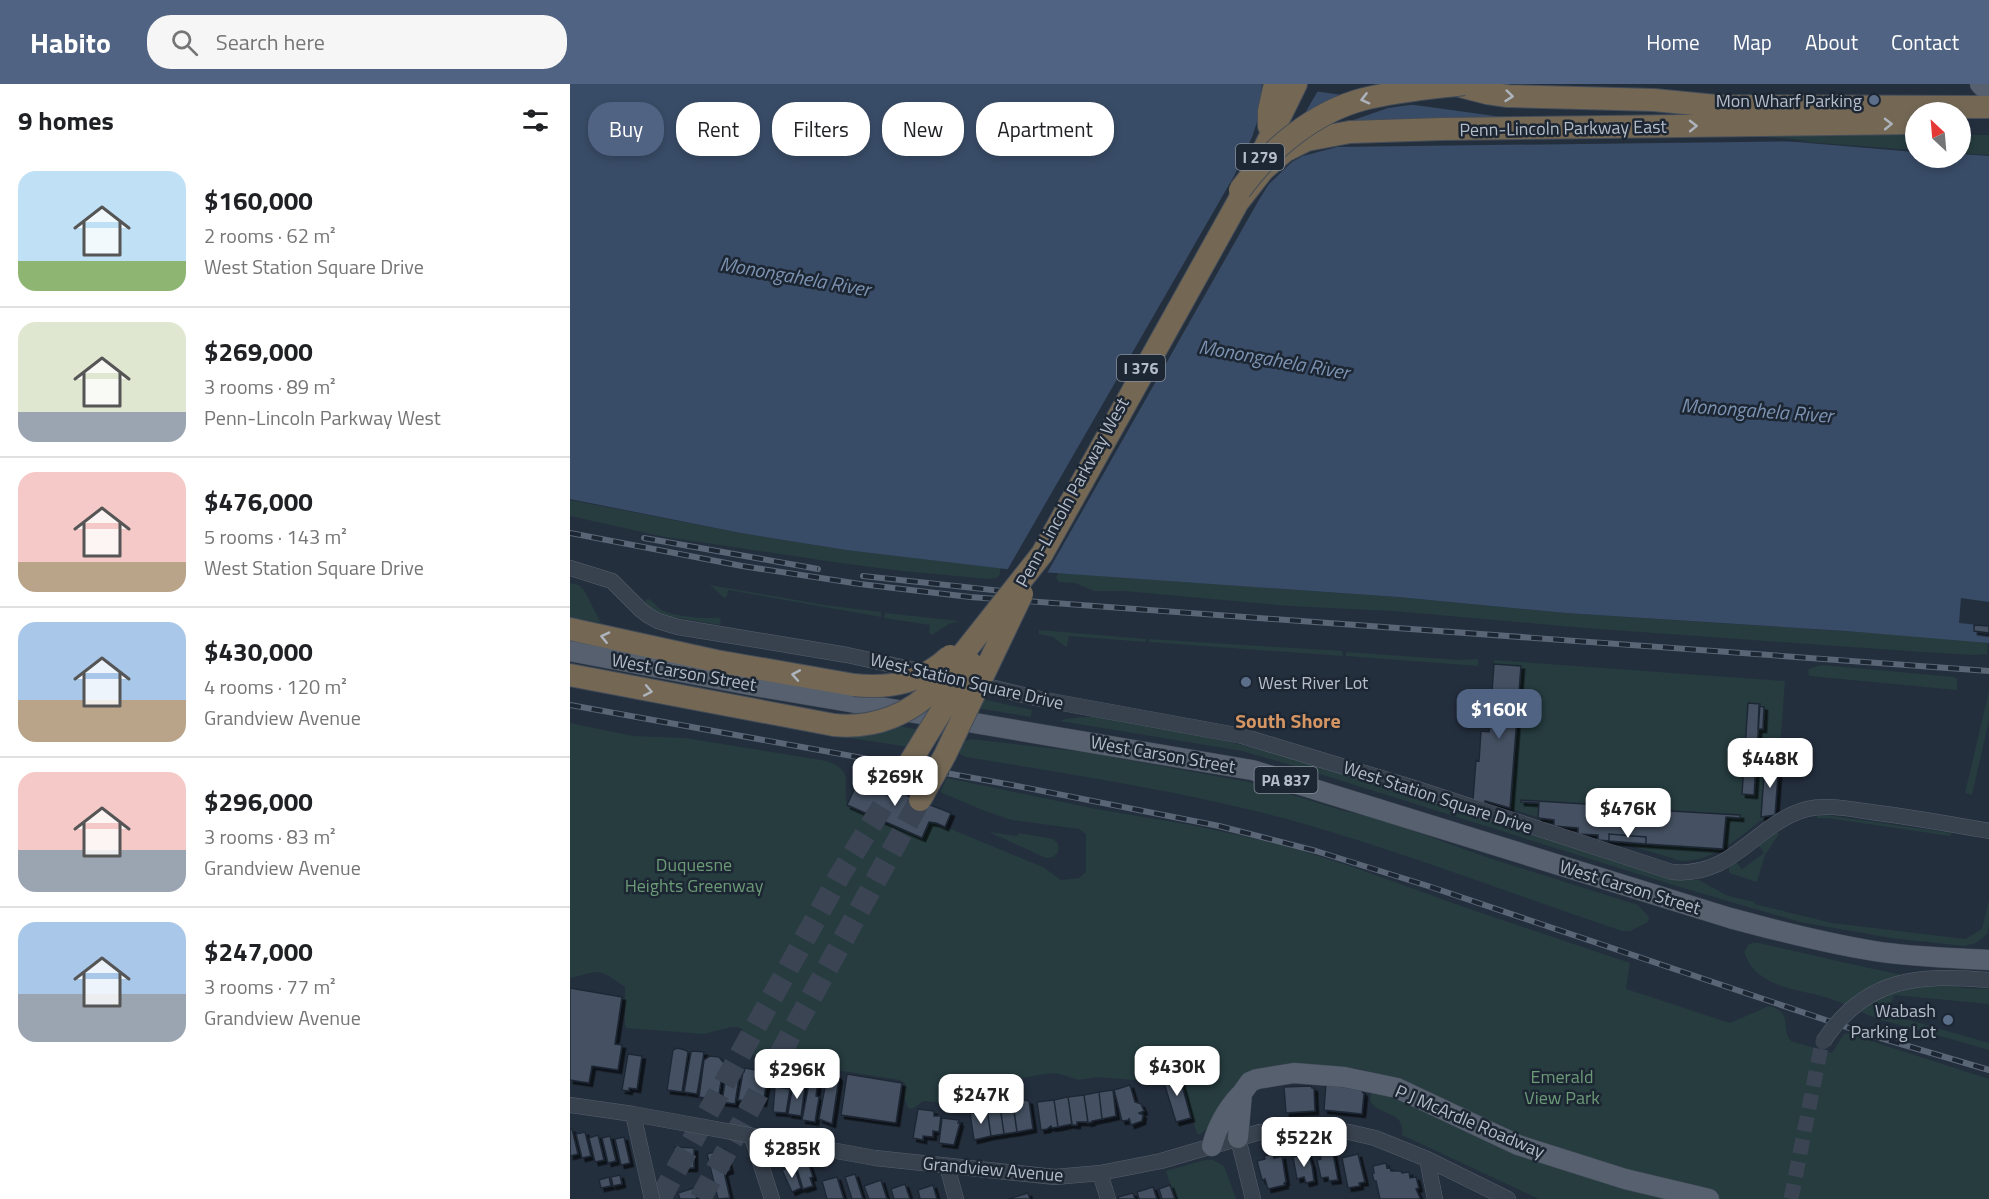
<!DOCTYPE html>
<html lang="en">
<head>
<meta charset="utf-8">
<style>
  body { margin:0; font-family:"Titillium Web",sans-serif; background:#f6f6f6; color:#202124; height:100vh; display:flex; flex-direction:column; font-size:22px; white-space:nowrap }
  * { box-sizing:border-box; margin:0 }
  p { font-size:20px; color:#757577 }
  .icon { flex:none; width:33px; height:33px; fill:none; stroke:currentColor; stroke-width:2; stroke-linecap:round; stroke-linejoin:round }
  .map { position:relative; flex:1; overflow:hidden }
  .panel { display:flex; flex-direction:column; background:#fff; width:570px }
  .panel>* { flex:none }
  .hud { position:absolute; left:18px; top:18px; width:570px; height:54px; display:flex; gap:12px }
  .needle { width:39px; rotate:334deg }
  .tools { position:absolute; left:1335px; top:18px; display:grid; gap:12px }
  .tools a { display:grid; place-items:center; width:66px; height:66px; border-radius:50%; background:#fff; box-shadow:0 3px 9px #0003; font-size:30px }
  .price { position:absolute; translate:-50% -51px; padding:0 14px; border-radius:12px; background:#fff; color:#222; font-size:20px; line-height:39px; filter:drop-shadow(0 2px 3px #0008) }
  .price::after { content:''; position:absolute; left:50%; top:36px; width:18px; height:14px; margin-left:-9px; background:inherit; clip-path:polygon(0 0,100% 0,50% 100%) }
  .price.on { background:#506383; color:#fff }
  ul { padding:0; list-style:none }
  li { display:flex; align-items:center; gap:18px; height:150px; padding:0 18px }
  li+li { border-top:2px solid #e0e0e0 }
  li span { display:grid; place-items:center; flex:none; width:168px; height:120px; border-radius:18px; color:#555 }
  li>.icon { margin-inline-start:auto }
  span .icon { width:72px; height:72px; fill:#fffc; stroke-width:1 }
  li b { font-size:26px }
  h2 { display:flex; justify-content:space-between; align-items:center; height:72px; padding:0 18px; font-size:26px }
  .chip { padding:0 21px; border-radius:24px; background:#fff; box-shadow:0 3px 9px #0003; font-size:21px; line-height:54px }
  .chip.on { background:#506383; color:#fff }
  header { display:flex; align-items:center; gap:36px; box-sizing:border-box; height:84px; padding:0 30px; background:#506383; color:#fff }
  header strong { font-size:28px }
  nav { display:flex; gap:33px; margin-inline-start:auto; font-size:21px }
  .search { width:420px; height:54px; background:#f6f6f6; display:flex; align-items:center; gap:15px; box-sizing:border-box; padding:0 21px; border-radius:24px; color:#757577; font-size:22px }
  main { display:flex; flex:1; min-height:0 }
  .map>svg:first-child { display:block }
  .green { fill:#263c3f }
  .water { fill:#394c67 }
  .pier { fill:#242f3e }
  .building { fill:#455162; stroke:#1f2835; stroke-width:1.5; filter:url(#shadow) }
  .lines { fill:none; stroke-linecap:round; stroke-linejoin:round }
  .minor-tunnel { stroke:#3a4453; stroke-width:15; stroke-dasharray:15 8; stroke-linecap:butt }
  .highway-tunnel { stroke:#3a4453; stroke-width:22; stroke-dasharray:22 11; stroke-linecap:butt }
  .minor-casing { stroke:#565f6c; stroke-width:16 }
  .major-casing { stroke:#414a57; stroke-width:21 }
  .highway-casing { stroke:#434c59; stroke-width:24 }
  .minor { stroke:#38414e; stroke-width:15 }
  .major { stroke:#56606e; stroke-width:20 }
  .highway { stroke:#746855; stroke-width:22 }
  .rail-casing { stroke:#5a6575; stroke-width:6 }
  .rail { stroke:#1d2633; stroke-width:4; stroke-dasharray:11; stroke-linecap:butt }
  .minor-bridge-casing { stroke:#565f6c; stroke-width:16; stroke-linecap:butt }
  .highway-bridge-casing { stroke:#434c59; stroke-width:24; stroke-linecap:butt }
  .minor-bridge { stroke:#38414e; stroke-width:15 }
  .highway-bridge { stroke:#746855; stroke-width:22 }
  .oneway { stroke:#aeb4bd }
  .service-dot { fill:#5c6f8a; stroke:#1d2633; stroke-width:2 }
  .labels { text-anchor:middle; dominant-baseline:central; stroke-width:5; stroke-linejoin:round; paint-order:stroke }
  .shield { fill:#1d2633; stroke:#878f9c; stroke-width:1.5 }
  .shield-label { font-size:16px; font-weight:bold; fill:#b4bcc9 }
  .poi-label { font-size:18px; fill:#b4bcc9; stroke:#1d2633; text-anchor:end }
  .street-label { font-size:18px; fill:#b4bcc9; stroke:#1d2633 }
  .park-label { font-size:18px; fill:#6b9a76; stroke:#1d2633 }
  .water-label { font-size:20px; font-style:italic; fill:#7c92b1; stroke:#1d2633 }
  .neighbourhood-label { font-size:20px; font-weight:bold; fill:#d59563; stroke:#1d2633 }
</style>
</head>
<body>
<header>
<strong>Habito</strong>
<div class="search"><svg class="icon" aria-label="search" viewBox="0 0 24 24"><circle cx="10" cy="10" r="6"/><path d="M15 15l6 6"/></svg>Search here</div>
<nav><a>Home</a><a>Map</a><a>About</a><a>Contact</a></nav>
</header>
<main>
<section class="panel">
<h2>9 homes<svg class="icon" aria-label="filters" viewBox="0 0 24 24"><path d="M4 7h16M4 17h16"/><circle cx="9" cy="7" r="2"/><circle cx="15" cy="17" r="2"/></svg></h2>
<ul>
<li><span style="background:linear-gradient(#bfe0f5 75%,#8fb573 0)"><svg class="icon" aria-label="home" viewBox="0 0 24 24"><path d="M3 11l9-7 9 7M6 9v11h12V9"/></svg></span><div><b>$160,000</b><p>2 rooms · 62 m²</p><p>West Station Square Drive</p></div></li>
<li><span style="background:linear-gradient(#dfe7d0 75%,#9aa5b1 0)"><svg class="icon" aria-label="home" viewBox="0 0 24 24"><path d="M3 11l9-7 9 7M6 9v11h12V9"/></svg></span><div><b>$269,000</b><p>3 rooms · 89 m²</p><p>Penn-Lincoln Parkway West</p></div></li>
<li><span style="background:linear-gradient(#f6c9c9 75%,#b9a48a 0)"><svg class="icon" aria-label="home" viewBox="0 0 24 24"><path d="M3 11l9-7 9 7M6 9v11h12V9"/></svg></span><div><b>$476,000</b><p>5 rooms · 143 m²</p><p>West Station Square Drive</p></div></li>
<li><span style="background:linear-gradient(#a9c7e8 65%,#b9a48a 0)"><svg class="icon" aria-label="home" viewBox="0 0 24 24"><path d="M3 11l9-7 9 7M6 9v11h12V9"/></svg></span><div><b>$430,000</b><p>4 rooms · 120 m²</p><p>Grandview Avenue</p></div></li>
<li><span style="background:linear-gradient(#f6c9c9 65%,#9aa5b1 0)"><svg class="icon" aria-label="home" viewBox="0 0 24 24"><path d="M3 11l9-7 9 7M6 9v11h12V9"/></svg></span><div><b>$296,000</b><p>3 rooms · 83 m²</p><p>Grandview Avenue</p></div></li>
<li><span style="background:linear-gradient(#a9c7e8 60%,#9aa5b1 0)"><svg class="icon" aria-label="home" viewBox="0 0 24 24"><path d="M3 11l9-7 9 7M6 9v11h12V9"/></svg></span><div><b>$247,000</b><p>3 rooms · 77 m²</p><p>Grandview Avenue</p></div></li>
</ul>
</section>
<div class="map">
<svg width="1419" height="1115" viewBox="0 0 1419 1115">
  <defs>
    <filter id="shadow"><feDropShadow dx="3.5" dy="3.5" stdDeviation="0" flood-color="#0009"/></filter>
  </defs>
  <rect width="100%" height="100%" fill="#242f3e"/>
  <path class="green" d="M1345 50V66L1154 52Z
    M1390 51H1419V71L1391 69Z
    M0 416 171 449 276 466 430 484V490L427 494 419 495 332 487 263 478 90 452 0 432Z
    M489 489 828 513 996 529 1380 554 1418 559 1417 570 1404 571 1352 568 1015 544 823 527 719 522 554 507H524L505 499 489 498 486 493Z
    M0 499 9 501 14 506 31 539 0 533Z
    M140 501 255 521 311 528V533L158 506 157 512 154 514Z
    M79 515C84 518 86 522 90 525 101 532 136 536 148 533L151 536 150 541 96 532 76 522 75 516Z
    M315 529 390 537 379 540 362 551 359 549 360 541 314 534Z
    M469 546 576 555V558L499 552 497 562 496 563 483 553 469 550Z
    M579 555 772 567 773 572 579 558Z
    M776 568 889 576 908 575V582L776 572Z
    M924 576 1215 597 1205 731 1197 732C1171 751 1145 778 1111 777L915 717 914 719 903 716 906 676H909L911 647 919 648Z
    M1252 581 1384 593 1387 595V606L1239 592 1238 586 1241 584Z
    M1419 607V636L1402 711 1395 709Z
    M412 615 462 626 461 633 407 624Z
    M514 633H537L651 656 740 678 1086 790 1105 795 1129 796 1158 812 1185 818 1184 820 1262 839 1395 855 1412 845 1419 816V841L1417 850 1406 859 1394 862 1321 854 1230 838 1103 801 721 681 672 667 490 637 496 635Z
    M0 639 63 652 115 654 257 677C286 688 272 699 277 721L351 754 359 738 366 739 473 783 491 796 509 794 516 788V750L509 745 442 736 415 727 370 708 377 694 526 725 621 741 710 760 783 783 897 824 1060 879 1056 905 1160 939 1199 922C1224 928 1210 945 1221 957L1262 969 1274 950 1284 949 1301 957 1419 995V1115H969L832 1051C835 1024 808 1034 800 1016L801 1009 807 1007 836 1017 838 998 790 985 727 980 683 986 667 998 638 1043 631 1050H627L609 989 607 987 575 997 528 993 509 996 486 989 474 990 447 995 430 1009 418 1016 392 1021 354 1017 342 1025 338 1024 334 1014 335 999 330 996 259 985 238 984 219 987 193 980 177 964 174 958V949L172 945 168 943H161L134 950 56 944 55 940V903C28 884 32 886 0 894Z
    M320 643H334L349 646 339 663 280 654 274 650Z
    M401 655 514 668 684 699 771 726 813 736 916 773 1068 821 1079 833 1078 838 1060 847H1052C948 812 844 772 738 741 626 709 510 692 396 673L390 670 389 665 395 657Z
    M1256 731 1381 749 1380 752 1257 734H1247V732Z
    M419 748 447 752 449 749 483 755 488 760V768L483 773 476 774Z
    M1207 748 1209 750 1195 771 1187 798 1159 789V783L1166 778 1172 785 1194 769 1189 762Z
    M1182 859H1189L1285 881 1394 904 1419 905V920L1324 911 1320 925 1325 931 1332 934 1419 959V966C1382 955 1345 946 1309 935 1291 929 1275 919 1258 914 1236 907 1212 906 1193 893 1183 887 1178 878 1174 868L1178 861Z
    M635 1076H643L654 1082 666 1115H605L596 1087Z"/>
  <path class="water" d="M0 0H692L939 34 1345 68 1346 74H1390L1391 70 1419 72V559L1276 547 996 529 828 513 444 486 276 466 171 449 0 415Z"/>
  <path class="pier" d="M692 0H714L749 5 731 36 783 9 854 19 818 24 778 38H1018L1243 57 767 63 733 72 722 78 699 100 690 114 476 491 436 488 664 92 682 53 689 32Z
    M1391 514 1419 518V542L1389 539Z"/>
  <path class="building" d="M1404 541 1419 542V549L1404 547Z
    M924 580 951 582 940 724 915 717 914 719 903 716 906 676 909 677 911 647 919 648Z
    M1178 619 1190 620 1184 711 1172 710Z
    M1189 622 1194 623 1193 645H1188Z
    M1195 677 1209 678 1205 731 1191 733Z
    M292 689 318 700 340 713 381 729 375 743 366 739 359 738 352 754 277 721Z
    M951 716 1031 721V723L1170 731V734L1156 733 1153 765 1076 760V753L1039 750V757L1028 756V751L1008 750V744L984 742V736L968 734 969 719 951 718Z
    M1039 750 1076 753V760L1039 757Z
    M0 904 52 913 45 960 52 961 48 986 22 982 19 999 0 996Z
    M107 964 115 966 118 968 112 1008 97 1006 103 966Z
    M123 967 134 968 127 1010 114 1008 121 968Z
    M58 970 72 972 67 1005 59 1004V1007L52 1006Z
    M140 972 149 973 154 979 148 1016 129 1013 134 976Z
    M190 982 195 983 199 987 193 1019 168 1016 173 988H174L175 984 186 986Z
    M201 987 208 988 206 1002 199 1001Z
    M608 987 621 1034 606 1038 595 1002 594 991Z
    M241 989 249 990 246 1012 249 1013 245 1038 232 1036Z
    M260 990 267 991 269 994 262 1040 249 1035 257 992Z
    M277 990 332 999 326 1039 271 1031Z
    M156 991 169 993 165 1020 152 1018Z
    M756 999 791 1006 794 1010 792 1030 754 1026Z
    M223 1000 235 1002 231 1032 218 1030Z
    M560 1001 565 1018 571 1020 574 1027 569 1029 573 1031 572 1037 561 1041 559 1034V1036L552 1037 544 1006Z
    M741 1002 742 1004H744L745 1027 716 1029 714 1003Z
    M205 1003 220 1005 216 1029 203 1028Z
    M543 1006 546 1032 532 1035 529 1008Z
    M529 1008 532 1035 522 1037V1038L518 1039 514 1011Z
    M514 1011 518 1038H507V1041H502L498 1013Z
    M497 1013H498L502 1040 488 1043 484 1016Z
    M455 1016 459 1017 463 1045 447 1048 443 1020Z
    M484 1016 488 1043 482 1044 481 1042 477 1045 471 1046 467 1018Z
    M443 1019 447 1048 434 1050 430 1022Z
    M430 1022 434 1050 421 1052 417 1025Z
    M348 1025 364 1027V1032H371L369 1048 363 1047V1053L353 1052V1056L343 1054Z
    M415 1025H417L421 1052 404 1056 400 1029 414 1027Z
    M372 1034 389 1036 388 1039H390L384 1061 369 1059Z
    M0 1045H2L8 1070 0 1072Z
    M15 1048 21 1072 12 1074 6 1050Z
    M28 1051 34 1076 25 1078 19 1054Z
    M40 1052 46 1077 38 1079 32 1054Z
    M54 1053 60 1079 51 1081 45 1055Z
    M104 1063 124 1064V1084H111V1076H104Z
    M155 1065 160 1086 154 1088 160 1114 148 1115 137 1070Z
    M763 1069 768 1096 759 1097 758 1093 751 1094 747 1076 751 1075 750 1072Z
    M703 1070 704 1074 712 1072 716 1098 714 1099 715 1101 698 1105 695 1095 692 1096 687 1077 695 1075 694 1072Z
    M738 1070 742 1082 744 1097 736 1099 734 1093 727 1095 723 1073Z
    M788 1070 795 1098 789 1099 790 1102 778 1104 772 1074Z
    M238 1078 243 1093 240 1094 243 1102 233 1105 226 1082Z
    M816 1079 817 1084 820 1083 821 1087H831L832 1089 839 1088 840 1094 846 1093 849 1104 846 1105 850 1114 849 1115H810L806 1097H804L802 1089H804L803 1082Z
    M224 1082 231 1104 222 1108 212 1086Z
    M285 1090 293 1115H282L275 1093Z
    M50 1091 52 1100 43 1102 41 1093Z
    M39 1093 41 1102 31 1104 29 1096Z
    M267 1093 274 1115H257L252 1097Z
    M311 1096 317 1115H299L294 1102Z
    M335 1100 340 1115H324L321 1105Z
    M363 1101 367 1115H350L348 1106Z
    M600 1101 605 1115H592L589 1105Z
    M583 1103 587 1115H569L567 1108Z
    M124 1104 127 1115H110L108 1109Z
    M458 1109 460 1115H438Z
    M563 1109 565 1115H549L548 1113Z"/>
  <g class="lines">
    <path class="minor-tunnel" d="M1221 1115 1251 963"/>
    <path class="highway-tunnel" d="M90 1115 270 791 324 704
      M130 1115 350 716"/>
    <defs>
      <path id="minor" d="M0 484 42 497 71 526 79 532 88 537 108 543 277 571 359 589
        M400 598 470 615 672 652 841 703 1102 788C1164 794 1185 739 1237 725 1257 720 1280 725 1301 728 1341 733 1380 740 1419 747
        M0 1021 63 1030 305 1074 485 1093 530 1089 591 1077 690 1048 750 1045 779 1048 805 1054 857 1075 938 1115
        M63 1030 82 1115
        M182 1053 202 1115
        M668 1054 683 1115
        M857 1075 865 1115
        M377 1082 386 1115
        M530 1089 538 1115"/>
      <path id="major" d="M1410 0 1419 9
        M0 567 185 602 682 686 1160 834C1208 847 1255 859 1304 867 1342 873 1381 874 1419 876
        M668 1054 672 1009 680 998 687 995 724 989 774 993 827 1004 948 1061 1055 1095 1139 1115
        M642 1062C647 1043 657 1025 670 1011"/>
      <path id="highway" d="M882 0 917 9 938 12 1084 16 1146 22 1419 23
        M699 42V27L705 0
        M668 118 693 86 715 67 737 56 780 48 872 45 1346 39
        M472 470 668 118 726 0
        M0 545 146 577 284 601
        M0 591 264 641"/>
    </defs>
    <use href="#minor" class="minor-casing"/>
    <use href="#major" class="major-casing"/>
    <use href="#highway" class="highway-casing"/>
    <use href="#minor" class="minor"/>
    <use href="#major" class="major"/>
    <use href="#highway" class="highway"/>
    <defs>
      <path id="rail" d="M0 449 172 482 290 500 400 513 1419 587
        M74 454 248 485
        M293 492 451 509
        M0 621 442 701 649 742 746 767 858 802 1297 950 1419 986"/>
    </defs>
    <use href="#rail" class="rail-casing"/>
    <use href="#rail" class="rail"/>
    <defs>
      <path id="minor-bridge" d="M1253 958C1295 893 1349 890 1419 896"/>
      <path id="highway-bridge" d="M670 106C700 65 744 28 794 15 826 7 861 4 894 0
        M284 601C322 605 352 598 380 572
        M264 641C305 645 342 630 369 600L472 470
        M329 696 401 579
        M350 716 375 671 452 510"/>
    </defs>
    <use href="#minor-bridge" class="minor-bridge-casing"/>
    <use href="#highway-bridge" class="highway-bridge-casing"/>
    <use href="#minor-bridge" class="minor-bridge"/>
    <use href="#highway-bridge" class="highway-bridge"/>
  </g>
  <defs><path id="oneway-chevron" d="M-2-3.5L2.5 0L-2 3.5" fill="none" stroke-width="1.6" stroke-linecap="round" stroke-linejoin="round" transform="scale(1.5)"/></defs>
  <g class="oneway">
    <use href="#oneway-chevron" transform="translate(939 12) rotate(6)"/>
    <use href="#oneway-chevron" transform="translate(795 15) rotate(166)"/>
    <use href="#oneway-chevron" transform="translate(1318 40) rotate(-1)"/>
    <use href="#oneway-chevron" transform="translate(1123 42) rotate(-1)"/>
    <use href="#oneway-chevron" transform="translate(35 553) rotate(-167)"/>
    <use href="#oneway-chevron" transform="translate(226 591) rotate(-170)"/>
    <use href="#oneway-chevron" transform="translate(78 607) rotate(11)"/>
  </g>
  <g class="service-dot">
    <circle cx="1304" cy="16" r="6"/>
    <circle cx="676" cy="598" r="6"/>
    <circle cx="1378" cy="936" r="6"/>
  </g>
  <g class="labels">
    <g class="shield">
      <rect x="666" y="60" width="48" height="26" rx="4.5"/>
      <rect x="547" y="271" width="48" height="26" rx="4.5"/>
      <rect x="684.5" y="683" width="63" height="26" rx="4.5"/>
    </g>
    <g class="shield-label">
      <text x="690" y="73">I 279</text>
      <text x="571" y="284">I 376</text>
      <text x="716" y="696">PA 837</text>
    </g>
    <g class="poi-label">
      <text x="1292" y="16">Mon Wharf Parking</text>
      <text x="688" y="598" text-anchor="start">West River Lot</text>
      <text x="1366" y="926">Wabash<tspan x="1366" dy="21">Parking Lot</tspan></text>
    </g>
    <g class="street-label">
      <text transform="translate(993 44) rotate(-1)">Penn-Lincoln Parkway East</text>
      <text transform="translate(502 408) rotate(-61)">Penn-Lincoln Parkway West</text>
      <text transform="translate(114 588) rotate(10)">West Carson Street</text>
      <text transform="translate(397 597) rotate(13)">West Station Square Drive</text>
      <text transform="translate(593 670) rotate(10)">West Carson Street</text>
      <text transform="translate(868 713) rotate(18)">West Station Square Drive</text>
      <text transform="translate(1060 803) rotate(17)">West Carson Street</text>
      <text transform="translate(900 1037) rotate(23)">P J McArdle Roadway</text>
      <text transform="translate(423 1085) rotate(5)">Grandview Avenue</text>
    </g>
    <g class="park-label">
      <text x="124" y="780">Duquesne<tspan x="124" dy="21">Heights Greenway</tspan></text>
      <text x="992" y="992">Emerald<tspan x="992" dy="21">View Park</tspan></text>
    </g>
    <g class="water-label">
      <text transform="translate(225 192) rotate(10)">Monongahela River</text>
      <text transform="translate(704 275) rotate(10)">Monongahela River</text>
      <text transform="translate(1187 326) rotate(4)">Monongahela River</text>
    </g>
    <g class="neighbourhood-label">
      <text x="718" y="636">South Shore</text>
    </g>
  </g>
</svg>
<div class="tools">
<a><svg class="needle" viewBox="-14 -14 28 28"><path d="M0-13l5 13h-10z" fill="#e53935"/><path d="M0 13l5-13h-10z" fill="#757577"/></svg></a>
</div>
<b class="price on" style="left:929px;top:656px">$160K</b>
<b class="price" style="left:1200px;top:705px">$448K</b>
<b class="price" style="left:325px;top:723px">$269K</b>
<b class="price" style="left:1058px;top:755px">$476K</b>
<b class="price" style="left:607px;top:1013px">$430K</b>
<b class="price" style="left:227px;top:1016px">$296K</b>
<b class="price" style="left:411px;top:1041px">$247K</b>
<b class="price" style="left:734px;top:1084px">$522K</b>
<b class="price" style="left:222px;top:1095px">$285K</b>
<div class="hud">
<a class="chip on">Buy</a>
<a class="chip">Rent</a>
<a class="chip">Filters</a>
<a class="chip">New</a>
<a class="chip">Apartment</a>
</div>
</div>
</main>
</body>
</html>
